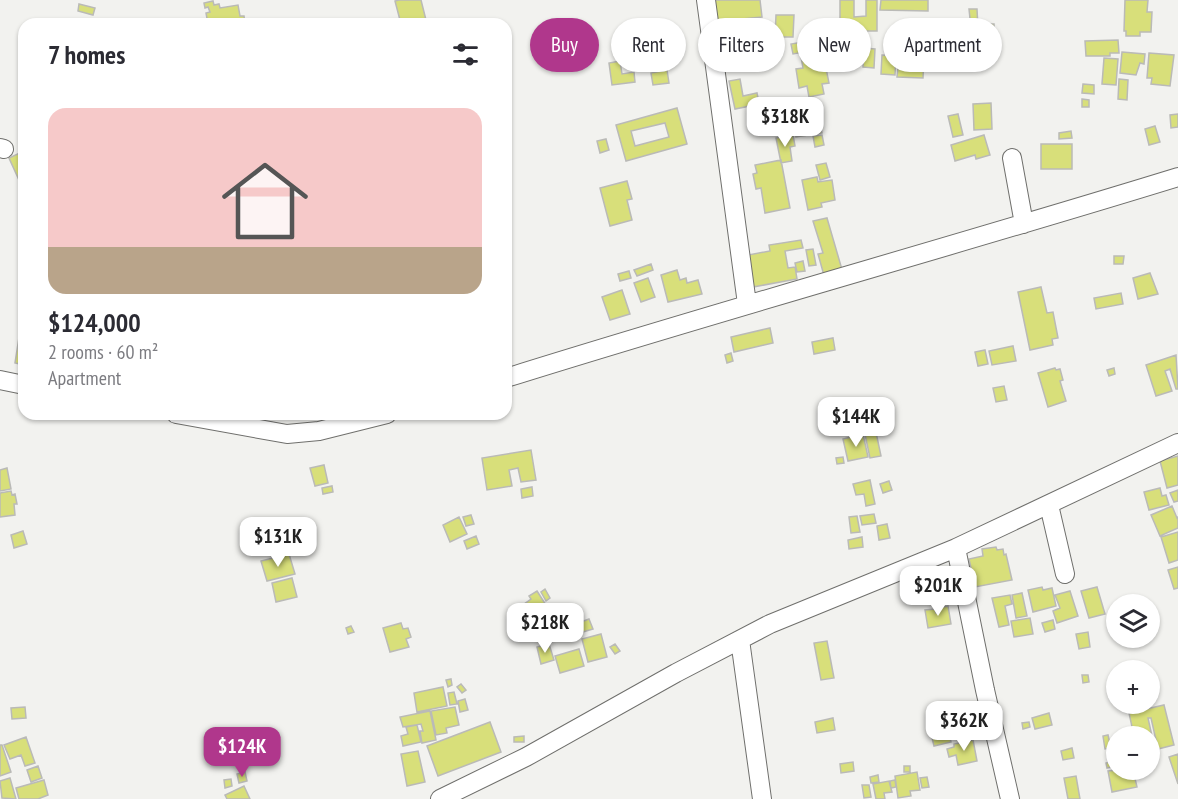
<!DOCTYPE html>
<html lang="en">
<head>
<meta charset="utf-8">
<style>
  body { margin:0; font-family:"PT Sans Narrow",sans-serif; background:#f2f2f3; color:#2b2b33; height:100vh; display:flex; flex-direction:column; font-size:22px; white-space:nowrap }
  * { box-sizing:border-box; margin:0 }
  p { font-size:20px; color:#7c7c81 }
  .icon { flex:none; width:33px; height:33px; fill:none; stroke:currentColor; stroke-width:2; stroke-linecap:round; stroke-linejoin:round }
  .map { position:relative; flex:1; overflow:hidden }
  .drawer { position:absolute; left:18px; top:18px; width:494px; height:402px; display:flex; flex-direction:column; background:#fff; border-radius:18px; box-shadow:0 2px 4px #0004 }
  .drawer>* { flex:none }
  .top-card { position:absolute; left:530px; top:18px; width:558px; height:54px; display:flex; gap:12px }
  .tools { position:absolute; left:1106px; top:594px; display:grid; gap:12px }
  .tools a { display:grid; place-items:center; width:54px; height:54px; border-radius:50%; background:#fff; box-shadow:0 2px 4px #0004; font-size:30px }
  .price { position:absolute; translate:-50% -51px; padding:0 14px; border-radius:12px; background:#fff; color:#222; font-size:20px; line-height:39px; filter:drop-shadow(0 2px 3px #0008) }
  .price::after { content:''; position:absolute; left:50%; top:36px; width:18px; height:14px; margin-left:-9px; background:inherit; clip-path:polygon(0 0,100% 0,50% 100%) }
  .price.on { background:#b0378c; color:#fff }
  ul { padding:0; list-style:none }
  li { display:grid; align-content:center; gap:12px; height:318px; padding:0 30px }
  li+li { border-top:2px solid #e1e1e2 }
  li span { display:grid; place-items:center; height:186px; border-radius:18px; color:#555 }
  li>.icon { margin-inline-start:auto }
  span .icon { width:108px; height:108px; fill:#fffc; stroke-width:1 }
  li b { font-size:26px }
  h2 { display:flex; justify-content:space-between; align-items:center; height:72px; padding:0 30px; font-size:26px }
  .pill { padding:0 21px; border-radius:27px; background:#fff; box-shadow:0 2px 4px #0004; font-size:21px; line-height:54px }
  .pill.on { background:#b0378c; color:#fff }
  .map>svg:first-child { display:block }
  .building { fill:#d8df7a; stroke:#babab7; stroke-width:1.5; fill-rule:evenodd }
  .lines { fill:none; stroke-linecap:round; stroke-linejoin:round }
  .minor-casing { stroke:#6f6f6c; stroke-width:20 }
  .minor { stroke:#fff; stroke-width:18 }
</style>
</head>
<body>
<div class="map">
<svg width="1178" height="799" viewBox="0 0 1178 799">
  <rect width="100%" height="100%" fill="#f2f2ef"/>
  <path class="building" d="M399 0H421L427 24H401L395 1Z
    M714 0H760L762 17 743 19V23L726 25V21L716 22Z
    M840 0H854V17L866 16V0H877V31H840Z
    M881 0H928V11L880 10Z
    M1125 0H1148L1147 12H1152L1151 32H1140V36H1126V31H1124Z
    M213 1 214 5 219 4 220 8 238 5 240 16H244L245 24H208L206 13 210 12 208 7 205 8 204 3Z
    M79 4 95 8 93 15 78 11Z
    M969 9H977L978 28H971Z
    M776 15H794L793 37H775Z
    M955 23H962L963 32 956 33Z
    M980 24H994L995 56H981Z
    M842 37 847 59 834 62 830 39Z
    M1118 40 1119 53H1110V56H1086L1085 41Z
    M808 41 810 51 793 54 791 44Z
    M864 48 875 49 874 68 863 67Z
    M1122 52 1145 54 1144 64 1140 63 1136 75 1120 73Z
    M1149 53 1174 55 1170 86 1151 84 1152 78H1147Z
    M817 55 819 64 825 63 829 83 822 84 824 94 809 97 807 86 799 88 796 69 803 68 801 57Z
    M882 55 896 56 895 75 881 74Z
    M899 56 924 57 923 78 897 77Z
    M1104 58 1118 59 1116 85 1102 84Z
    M620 61 622 74 634 72 635 82 612 85 609 63Z
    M667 70 669 83 653 85 651 73Z
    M740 79 743 96 757 93 761 113 752 116 750 106 735 109 729 81Z
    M1119 79 1128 80 1127 100 1118 99Z
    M1083 84 1094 85V94L1082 93Z
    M1082 99 1089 100V107H1082Z
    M991 103 992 129 974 130 973 104Z
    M677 108 687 144 626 161 616 125ZM665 123 669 137 635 146 631 131Z
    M958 114 963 135 953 137 948 116Z
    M1178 114V127L1171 128 1170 115Z
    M819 120 822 133 796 137 794 125Z
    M1155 126 1160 142 1149 145 1145 129Z
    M1071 131 1072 138 1059 139V133Z
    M793 135 795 146 790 147 792 161 781 163 776 138Z
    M822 135 824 145 815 147 813 136Z
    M984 135 990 155 976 159 975 155 955 161 951 145Z
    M606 139 609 150 600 153 597 141Z
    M1041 144H1072V169H1041Z
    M24 151V178L19 180 9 158Z
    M781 160 790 208 765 213 761 188 756 189 753 174 757 173 755 165Z
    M826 163 830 177 820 180 816 165Z
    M817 177 818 182 832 180 835 200 821 203 822 207 808 210 802 180Z
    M627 181 632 199 627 200 632 220 610 226 600 188Z
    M827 218 843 273 825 279 818 254 823 253 813 221Z
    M801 240 803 248 785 251 788 268 795 267 797 279 753 287 748 255 770 251 769 245Z
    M24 244V253H20L19 245Z
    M813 249 816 265 809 266 806 250Z
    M1114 256H1124L1123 264H1114Z
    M803 261 805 271 797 272 795 263Z
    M651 264 653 270 637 276 634 270Z
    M677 270 680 280 686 278 687 283 698 280 702 294 668 302 661 275Z
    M629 271 631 278 620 281 618 274Z
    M1150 273 1158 294 1138 299 1133 278Z
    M510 275 511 283 506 284V276Z
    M648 278 655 297 641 302 634 283Z
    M1041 287 1047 313 1053 312 1058 338 1052 339 1053 345 1030 350 1018 292Z
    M622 290 630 314 610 320 602 297Z
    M1121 293 1123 304 1096 309 1094 298Z
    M770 328 773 343 734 352 731 337Z
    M20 331H24V365L15 363Z
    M833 338 835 350 814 354 812 342Z
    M1013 346 1016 361 992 365 989 351Z
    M985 350 988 364 978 366 975 352Z
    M731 353 733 361 727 363 725 355Z
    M1176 355 1178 389H1176L1170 369 1165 371 1172 391 1156 396 1146 365Z
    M1055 368 1056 370 1060 369 1063 380 1060 381 1066 401 1048 407 1038 373Z
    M1114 368 1115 374 1109 376 1107 370Z
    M1004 386 1007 400 996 402 993 388Z
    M874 423 881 456 870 458 863 425Z
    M863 434 868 457 848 461 843 439Z
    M531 450 536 480 521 482 518 468 509 470 512 486 487 490 482 458Z
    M1178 456V485L1167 488 1160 461Z
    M843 457 844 463 837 464 836 458Z
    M324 465 328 483 315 486 310 468Z
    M7 468 11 489 0 491V470Z
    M870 480 875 504 866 506 864 494 856 495 853 484Z
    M889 481 892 490 883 493 880 484Z
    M332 486 333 492 323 494 322 488Z
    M532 487 533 496 522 498 521 489Z
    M1160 488 1162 496 1166 495 1169 505 1149 510 1144 492Z
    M1178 490V501L1174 502 1170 493Z
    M11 491 12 495 15 494 17 504H14L15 515 0 517V493Z
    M1172 506 1177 518 1178 517V528L1160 536 1151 515Z
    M874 514 876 523 862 525 860 516Z
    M471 515 474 524 466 526 463 517Z
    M857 516 860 532 851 533 849 517Z
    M459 517 467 534 450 542 443 525Z
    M887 524 890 538 879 540 877 526Z
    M23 531 27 544 14 548 11 535Z
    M1178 532V560L1169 563 1161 537Z
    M476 536 479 544 467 549 464 541Z
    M862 537 863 547 849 549 848 540Z
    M996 547 997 550 1003 549 1004 555 1006 554 1012 580 975 587 969 559 983 556 982 549Z
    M289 554 295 574 267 581 261 561Z
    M1178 567V588L1174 589 1168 570Z
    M292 578 297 597 276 602 272 583Z
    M1042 587 1043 590 1052 588 1056 606 1033 612 1028 590Z
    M1097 587 1105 614 1089 618 1081 591Z
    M545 589 550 598 546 601 541 592Z
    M537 591 546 605 539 609 542 613 522 626 513 612 531 599 529 596Z
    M1070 591 1078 616 1057 623 1053 611 1060 608 1055 595Z
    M1022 593 1027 616 1016 618 1012 595Z
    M1010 595 1012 604 1005 606 1009 625 999 627 992 598Z
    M948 606 951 624 928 628 925 610 935 609 936 613H938V608Z
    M1030 618 1033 634 1014 637 1011 621Z
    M589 619 593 629 576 634 573 625Z
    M1053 620 1055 629 1045 632 1042 623Z
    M401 623 403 629 408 628 411 637 406 639 409 647 390 652 383 628Z
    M351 626 354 632 348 634 346 628Z
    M1088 632 1090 647 1079 649 1076 634Z
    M601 634 607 657 588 662 582 639Z
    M827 641 834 678 821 680 814 643Z
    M549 644 554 660 541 664 537 647Z
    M615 644 620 651 615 654 610 647Z
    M579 649 584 666 560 673 555 656Z
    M1082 675H1088L1089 682 1083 683Z
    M451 679 452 685 448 687 446 680Z
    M461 684 466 690 462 693 457 687Z
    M443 687 447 706 417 712 414 693Z
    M454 692 457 704 450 705 448 693Z
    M465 699 468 710 460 712 458 701Z
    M1164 705 1174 745 1158 749 1151 718H1148L1155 750 1149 751V736H1134L1129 713Z
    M25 707 26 718 12 719 11 708Z
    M455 707 459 725 446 728 447 733 436 735 431 711Z
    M430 711 436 740 422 743 420 731H423L421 724 403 727 400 717Z
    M1049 713 1052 725 1035 729 1032 718Z
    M833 718 835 730 817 733 815 722Z
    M490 722 501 752 438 776 427 746Z
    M1029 722 1030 727 1023 729 1022 723Z
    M417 725 421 742 403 746 401 736 408 734 406 727Z
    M947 725 951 742 934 746 930 729Z
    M1108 735 1111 748 1105 749 1103 736Z
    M524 736V742H514V737Z
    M26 737 35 763 25 766 21 755 10 759 4 745Z
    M973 740 977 761 958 765 956 755 949 757 947 749 954 747V744Z
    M0 745H2L11 772 0 776Z
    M1072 748 1074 758 1063 760 1061 751Z
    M418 751 425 782 407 786 401 754Z
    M1116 751V766L1107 768 1106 763 1110 762 1108 753Z
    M1178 754V784L1169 757Z
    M853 762 854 771 841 773 840 764Z
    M38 766 42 778 31 782 27 770Z
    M904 766H910V772H904Z
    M1118 770H1133L1137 787 1112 792 1108 771Z
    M245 772 247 781 239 783 237 774Z
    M917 772 920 790 910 791 911 796 898 798 895 776Z
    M878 775 879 782 871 783 870 777Z
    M1076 776 1080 799H1068L1064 778Z
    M927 777 929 787 922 788 920 778Z
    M10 778 16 799 2 798 0 781Z
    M231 779 232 786 225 788 224 780Z
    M44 780 48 795 38 799H19L16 788Z
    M895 780 896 787 891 788 890 781Z
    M889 781 892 792 884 793 885 799H876L873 784Z
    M862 785H869L871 797 864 798Z
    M244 786 250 799H227L225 795Z"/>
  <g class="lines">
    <defs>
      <path id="minor" d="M706 0 747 304
        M0 148 4 149
        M1012 158 1024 224
        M506 378C729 308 954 246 1178 177
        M0 380 24 385
        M176 414 287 434 319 431 387 414
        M1049 505 1065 574
        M956 548 985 690 1010 799
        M740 640 762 799
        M440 799 526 757 676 673 770 624 956 548 1178 443"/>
    </defs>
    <use href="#minor" class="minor-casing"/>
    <use href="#minor" class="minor"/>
  </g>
</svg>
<div class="tools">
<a><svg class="icon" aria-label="layers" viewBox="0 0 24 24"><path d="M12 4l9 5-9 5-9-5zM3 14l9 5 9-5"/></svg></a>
<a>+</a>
<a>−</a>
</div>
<b class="price" style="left:785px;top:148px">$318K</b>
<b class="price" style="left:856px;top:448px">$144K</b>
<b class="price" style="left:278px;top:568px">$131K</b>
<b class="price" style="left:938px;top:617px">$201K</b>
<b class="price" style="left:545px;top:654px">$218K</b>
<b class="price" style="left:964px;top:752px">$362K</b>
<b class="price on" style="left:242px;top:778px">$124K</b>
<div class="top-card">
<a class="pill on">Buy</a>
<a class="pill">Rent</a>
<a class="pill">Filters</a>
<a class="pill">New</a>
<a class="pill">Apartment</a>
</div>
<section class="drawer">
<h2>7 homes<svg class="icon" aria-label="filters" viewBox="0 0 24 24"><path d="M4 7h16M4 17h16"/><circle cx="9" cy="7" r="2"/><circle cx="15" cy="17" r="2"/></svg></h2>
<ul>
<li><span style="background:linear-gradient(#f6c9c9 75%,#b9a48a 0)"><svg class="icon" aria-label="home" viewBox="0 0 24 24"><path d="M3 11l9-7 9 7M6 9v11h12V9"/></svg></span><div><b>$124,000</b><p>2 rooms · 60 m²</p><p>Apartment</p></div></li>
</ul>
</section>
</div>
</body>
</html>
